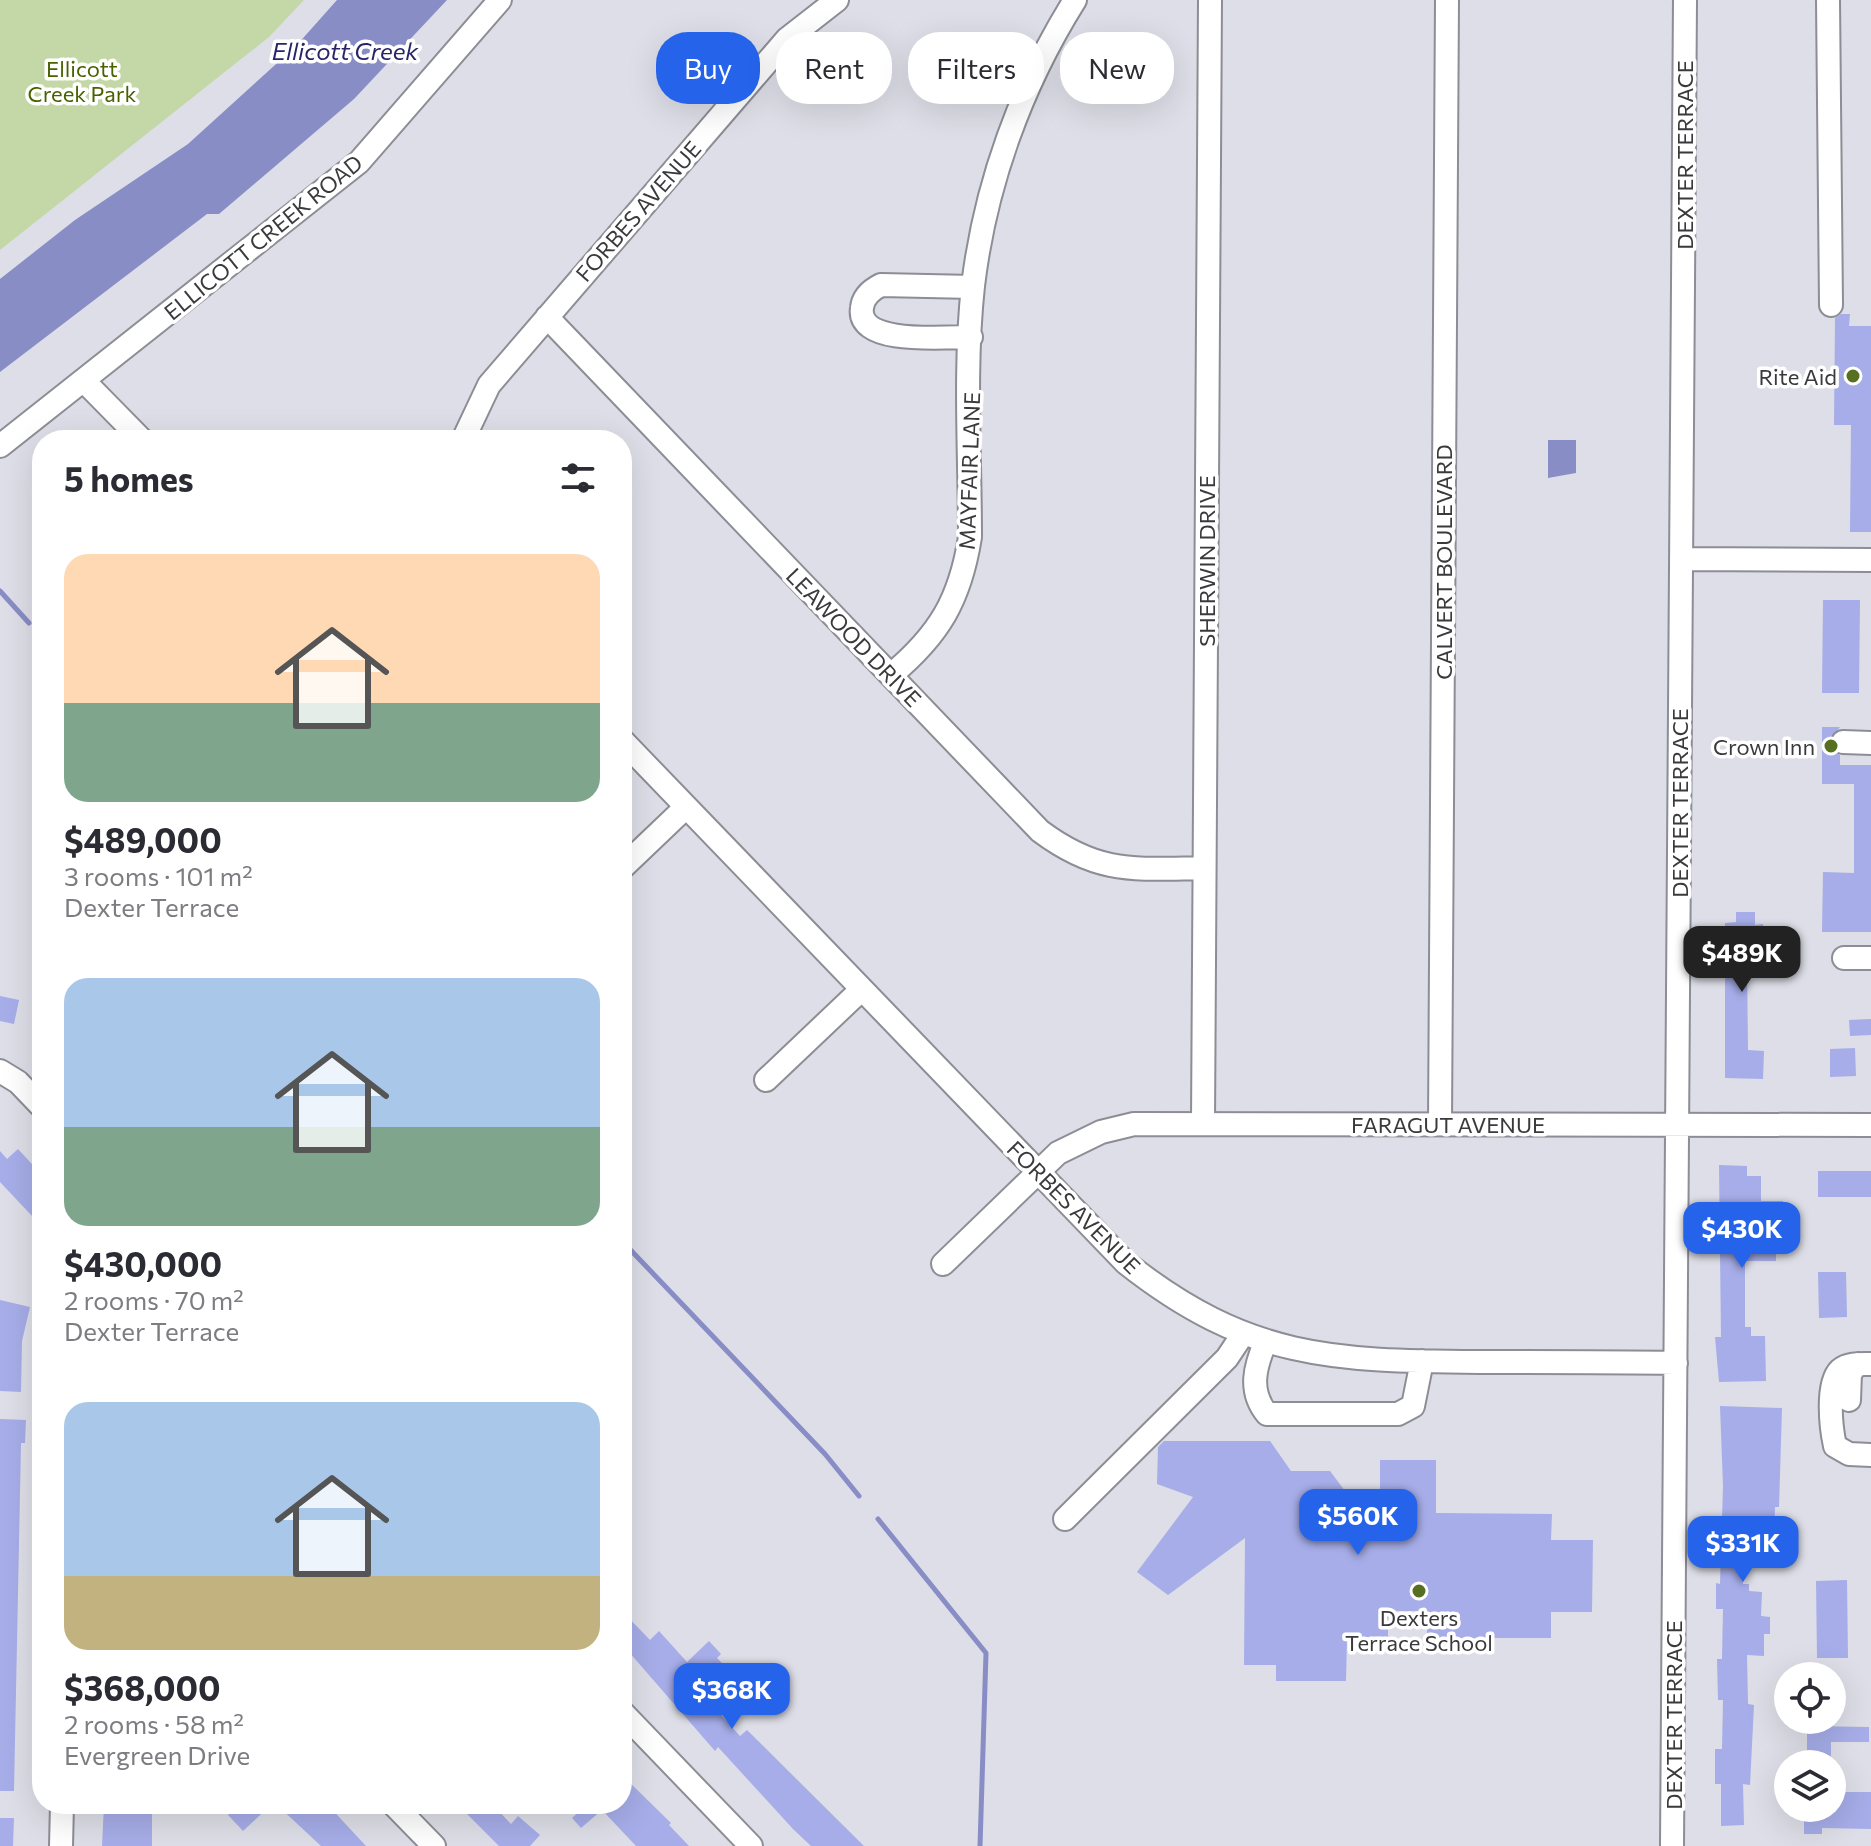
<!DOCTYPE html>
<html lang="en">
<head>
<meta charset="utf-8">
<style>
  body { margin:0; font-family:Commissioner,sans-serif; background:#f7f7f7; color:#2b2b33; height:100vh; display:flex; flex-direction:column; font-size:30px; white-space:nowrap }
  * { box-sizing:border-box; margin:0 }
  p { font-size:26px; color:#7c7c81 }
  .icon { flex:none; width:44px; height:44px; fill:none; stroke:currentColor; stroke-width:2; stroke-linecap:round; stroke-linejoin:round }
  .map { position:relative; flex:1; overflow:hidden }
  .drawer { position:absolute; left:32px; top:430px; width:600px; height:1384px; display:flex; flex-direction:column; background:#fff; border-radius:32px; box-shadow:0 8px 32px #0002 }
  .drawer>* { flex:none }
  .hud { position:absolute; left:656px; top:32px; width:760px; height:72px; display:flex; gap:16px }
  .buttons { position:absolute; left:1774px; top:1662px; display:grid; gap:16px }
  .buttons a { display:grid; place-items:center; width:72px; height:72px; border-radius:50%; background:#fff; box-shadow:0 8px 32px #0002; font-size:40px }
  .price { position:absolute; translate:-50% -68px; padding:0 18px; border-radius:16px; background:#2563eb; color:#fff; font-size:26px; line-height:52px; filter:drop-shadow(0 2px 4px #0008) }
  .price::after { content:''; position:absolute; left:50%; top:48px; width:24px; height:18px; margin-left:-12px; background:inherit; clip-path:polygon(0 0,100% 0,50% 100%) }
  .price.on { background:#222; color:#fff }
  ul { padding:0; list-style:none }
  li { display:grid; align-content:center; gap:16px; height:424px; padding:0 32px }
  li span { display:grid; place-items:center; height:248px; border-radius:24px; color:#555 }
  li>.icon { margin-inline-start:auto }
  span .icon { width:144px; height:144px; fill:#fffc; stroke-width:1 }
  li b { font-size:34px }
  h2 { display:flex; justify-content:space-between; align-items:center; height:96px; padding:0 32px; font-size:34px }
  .tag { padding:0 28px; border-radius:32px; background:#fff; box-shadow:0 8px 32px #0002; font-size:28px; line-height:72px }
  .tag.on { background:#2563eb; color:#fff }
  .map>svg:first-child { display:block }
  .green { fill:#c4d7a6 }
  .water { fill:#888dc6 }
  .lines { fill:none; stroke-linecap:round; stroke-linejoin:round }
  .stream { stroke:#888dc6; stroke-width:5 }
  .building { fill:#a6ade8 }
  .minor-casing { stroke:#8c8d95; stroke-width:26 }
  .minor { stroke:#fff; stroke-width:22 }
  .poi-dot { fill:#566f20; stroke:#fff; stroke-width:3 }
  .labels { text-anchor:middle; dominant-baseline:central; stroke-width:7; stroke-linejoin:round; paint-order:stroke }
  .park-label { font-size:22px; fill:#496200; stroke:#fff }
  .street-label { font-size:22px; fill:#3a3a3d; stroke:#fff }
  .poi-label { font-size:22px; fill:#3a3a3d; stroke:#fff; text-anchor:end }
  .water-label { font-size:24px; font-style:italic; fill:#272468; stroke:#fff }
</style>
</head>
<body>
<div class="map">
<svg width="1871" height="1846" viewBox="0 0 1871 1846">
  <rect width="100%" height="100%" fill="#dddee7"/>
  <path class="green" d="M0 0H304L269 37 0 250Z"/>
  <path class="water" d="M337 0H447L354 99 219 214H207L0 372V279L75 220 188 144 296 46Z
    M1548 440H1576V473L1548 478Z"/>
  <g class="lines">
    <path class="stream" d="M0 591 29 623
      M622 1241 825 1454 859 1496
      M878 1519 986 1653 980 1846"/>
  </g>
  <path class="building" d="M1841 314H1850L1849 326H1871V532H1850L1851 425H1834L1835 318Z
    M1823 600H1860L1859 693H1822Z
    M1822 727H1840L1829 742 1831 749 1840 755V765H1871V932H1822L1823 872 1854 873V784H1822Z
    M1736 912H1755V925L1763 924 1764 949H1777L1776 965 1747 964 1748 1050 1764 1051 1763 1079 1725 1078V923L1736 922Z
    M0 996 19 1000 14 1024 0 1021Z
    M1871 1019V1035L1850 1036 1849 1020Z
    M1855 1048 1856 1076 1830 1077V1049Z
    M18 1149 42 1175V1209L33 1217 0 1182V1151L7 1159Z
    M1719 1165 1747 1166V1176H1761V1201H1783V1219H1776V1261H1745V1327H1751V1336H1765L1766 1381 1719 1382 1715 1337H1721Z
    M1818 1171H1871V1197H1818Z
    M1818 1272H1846L1847 1317 1819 1318Z
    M0 1300 30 1307 22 1341 21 1392 0 1391Z
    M1720 1406 1782 1408 1779 1507H1775L1774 1541 1744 1540 1743 1584H1749V1591L1762 1592 1761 1616 1770 1617V1634H1764V1656L1747 1655 1748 1704 1754 1705 1750 1785 1743 1784 1744 1825 1721 1826V1784H1715V1749H1722L1723 1700H1718L1717 1659H1722L1723 1609H1716V1583L1720 1584 1723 1486Z
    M0 1419 26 1420 25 1443H21L14 1791H0Z
    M1164 1441H1270L1291 1471H1330L1348 1495V1513H1380V1460H1436V1513L1552 1514 1551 1540H1593L1592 1612H1551V1638H1427V1611H1388V1637H1347L1346 1681H1276V1665H1244L1245 1538 1168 1595 1137 1572 1193 1497 1157 1484 1158 1447Z
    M1847 1580 1848 1658H1817L1816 1581Z
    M622 1611 650 1640 659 1631 687 1662 709 1641 721 1654 717 1658 745 1687 719 1713 740 1736 747 1730 864 1846H811L793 1829 718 1747 715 1751 622 1644Z
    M1807 1726 1869 1727V1742H1831V1764H1807Z
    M622 1775 671 1823 669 1825 689 1846H636L602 1810 581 1828 572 1818 587 1804H622Z
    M1832 1792H1871V1829L1822 1828V1834H1804V1808H1832Z
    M104 1804H152V1846H102Z
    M240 1804H272L243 1831 228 1815Z
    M276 1804H327L366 1846H321Z
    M457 1804H492L511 1824 518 1816 540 1835 530 1846H499Z
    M0 1818H14L13 1846H0Z"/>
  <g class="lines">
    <defs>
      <path id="minor" d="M1828 0 1831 305
        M547 317 1040 831C1099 875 1135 869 1204 868
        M971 337C947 337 856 346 862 308 863 297 871 290 881 285L973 287
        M84 381 142 440
        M463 440 489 385 787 39 837 0
        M0 446 359 162 500 0
        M1681 559 1871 560
        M891 675C939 635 960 600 970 537 970 455 964 368 973 286 985 185 1021 86 1075 0
        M622 740 1126 1263C1248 1359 1332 1361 1480 1362 1545 1362 1611 1362 1676 1363
        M1843 742 1871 743
        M622 868 686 807
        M1844 958H1871
        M0 1071 18 1082 42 1107
        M766 1080 862 989
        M1203 1123 1210 0
        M1440 1124 1447 0
        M943 1264 1058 1153 1101 1132 1134 1124 1871 1125
        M1266 1341C1255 1366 1248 1391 1267 1414H1398L1413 1406 1422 1361
        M1871 1364C1861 1364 1848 1363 1840 1370 1826 1384 1831 1428 1835 1446L1849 1454 1871 1455
        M1849 1400 1850 1373 1858 1364
        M1065 1519 1227 1358 1243 1334
        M622 1712 751 1846
        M393 1804 434 1846
        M61 1846 62 1804
        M1672 1846 1685 0"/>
    </defs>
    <use href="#minor" class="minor-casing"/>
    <use href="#minor" class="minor"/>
  </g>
  <g class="poi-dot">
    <circle cx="1853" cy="376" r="8"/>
    <circle cx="1831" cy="746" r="8"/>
    <circle cx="1419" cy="1591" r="8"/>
  </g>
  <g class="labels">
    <g class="park-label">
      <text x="82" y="68">Ellicott<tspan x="82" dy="25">Creek Park</tspan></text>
    </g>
    <g class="street-label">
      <text transform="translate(1684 155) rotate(-90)">DEXTER TERRACE</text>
      <text transform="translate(638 211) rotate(-49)">FORBES AVENUE</text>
      <text transform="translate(263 237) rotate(-39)">ELLICOTT CREEK ROAD</text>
      <text transform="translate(969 471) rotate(-88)">MAYFAIR LANE</text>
      <text transform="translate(1206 561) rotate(-90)">SHERWIN DRIVE</text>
      <text transform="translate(1443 562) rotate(-90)">CALVERT BOULEVARD</text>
      <text transform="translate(854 637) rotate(46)">LEAWOOD DRIVE</text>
      <text transform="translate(1679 803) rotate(-90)">DEXTER TERRACE</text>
      <text x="1448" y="1124">FARAGUT AVENUE</text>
      <text transform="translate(1074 1207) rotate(45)">FORBES AVENUE</text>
      <text transform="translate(1673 1715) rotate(-90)">DEXTER TERRACE</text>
    </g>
    <g class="poi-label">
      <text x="1837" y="376">Rite Aid</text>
      <text x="1815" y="746">Crown Inn</text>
      <text x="1419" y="1617" text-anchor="middle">Dexters<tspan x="1419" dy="25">Terrace School</tspan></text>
    </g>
    <g class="water-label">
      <text x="345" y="50">Ellicott Creek</text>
    </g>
  </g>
</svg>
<div class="buttons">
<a><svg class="icon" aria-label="locate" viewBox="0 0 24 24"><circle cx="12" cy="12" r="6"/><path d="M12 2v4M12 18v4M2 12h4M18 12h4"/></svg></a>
<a><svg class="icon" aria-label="layers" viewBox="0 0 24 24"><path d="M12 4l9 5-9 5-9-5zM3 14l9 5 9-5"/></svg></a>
</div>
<b class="price on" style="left:1742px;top:994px">$489K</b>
<b class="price" style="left:1742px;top:1270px">$430K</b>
<b class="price" style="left:1358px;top:1557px">$560K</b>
<b class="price" style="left:1743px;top:1584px">$331K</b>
<b class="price" style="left:732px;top:1731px">$368K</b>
<div class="hud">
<a class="tag on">Buy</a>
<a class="tag">Rent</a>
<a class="tag">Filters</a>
<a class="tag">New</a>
</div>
<section class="drawer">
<h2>5 homes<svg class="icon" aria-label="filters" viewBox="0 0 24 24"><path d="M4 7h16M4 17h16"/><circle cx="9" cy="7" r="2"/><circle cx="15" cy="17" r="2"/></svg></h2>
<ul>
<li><span style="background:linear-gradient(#ffd9b3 60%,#7fa58c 0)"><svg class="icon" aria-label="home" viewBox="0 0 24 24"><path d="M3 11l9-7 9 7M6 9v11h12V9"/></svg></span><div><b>$489,000</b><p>3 rooms · 101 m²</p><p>Dexter Terrace</p></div></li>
<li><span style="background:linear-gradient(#a9c7e8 60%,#7fa58c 0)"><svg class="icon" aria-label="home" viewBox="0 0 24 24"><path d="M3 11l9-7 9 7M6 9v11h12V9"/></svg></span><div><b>$430,000</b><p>2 rooms · 70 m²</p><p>Dexter Terrace</p></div></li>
<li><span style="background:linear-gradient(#a9c7e8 70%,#c2b280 0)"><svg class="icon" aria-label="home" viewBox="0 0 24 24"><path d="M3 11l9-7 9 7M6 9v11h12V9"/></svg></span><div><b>$368,000</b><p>2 rooms · 58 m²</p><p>Evergreen Drive</p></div></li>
</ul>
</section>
</div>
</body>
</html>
